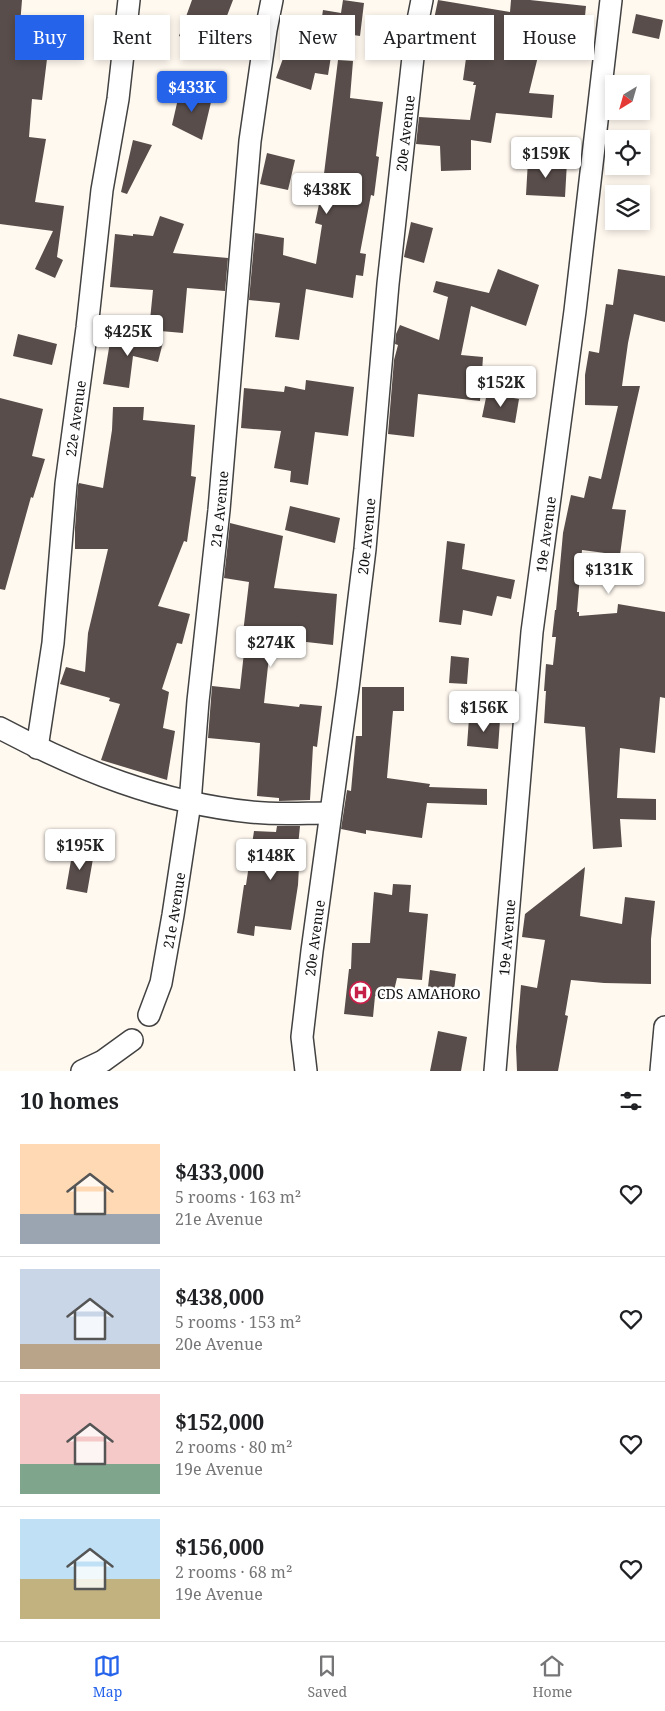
<!DOCTYPE html>
<html lang="en">
<head>
<meta charset="utf-8">
<style>
  body { margin:0; font-family:"Noto Serif",serif; background:#f6f6f6; color:#202124; height:100vh; display:flex; flex-direction:column; font-size:19px; white-space:nowrap }
  * { box-sizing:border-box; margin:0 }
  p { font-size:16px; color:#757577 }
  .icon { flex:none; width:28px; height:28px; fill:none; stroke:currentColor; stroke-width:2; stroke-linecap:round; stroke-linejoin:round }
  .map { position:relative; height:1071px; overflow:hidden }
  .side { display:flex; flex-direction:column; background:#fff; flex:1 }
  .side>* { flex:none }
  .hud { position:absolute; left:15px; top:15px; width:635px; height:45px; display:flex; gap:10px }
  .needle { width:32px; rotate:217deg }
  .buttons { position:absolute; left:605px; top:75px; display:grid; gap:10px }
  .buttons a { display:grid; place-items:center; width:45px; height:45px; border-radius:0px; background:#fff; box-shadow:0 2px 8px #0003; font-size:25px }
  .price { position:absolute; translate:-50% -42px; padding:0 11px; border-radius:5px; background:#fff; color:#222; font-size:16px; line-height:32px; filter:drop-shadow(0 1px 2px #0008) }
  .price::after { content:''; position:absolute; left:50%; top:30px; width:15px; height:11px; margin-left:-8px; background:inherit; clip-path:polygon(0 0,100% 0,50% 100%) }
  .price.current { background:#2563eb; color:#fff }
  ul { padding:0; list-style:none }
  li { display:flex; align-items:center; gap:15px; height:125px; padding:0 20px }
  li+li { border-top:1px solid #e0e0e0 }
  li span { display:grid; place-items:center; flex:none; width:140px; height:100px; border-radius:0px; color:#555 }
  li>.icon { margin-inline-start:auto }
  span .icon { width:60px; height:60px; fill:#fffc; stroke-width:1 }
  li b { font-size:21px }
  h2 { display:flex; justify-content:space-between; align-items:center; height:60px; padding:0 20px; font-size:21px }
  .chip { padding:0 18px; border-radius:0px; background:#fff; box-shadow:0 2px 8px #0003; font-size:18px; line-height:45px }
  .chip.current { background:#2563eb; color:#fff }
  .menu { display:flex; justify-content:space-around; align-items:center; height:70px; border-top:1px solid #e0e0e0; background:#fff; font-size:14px; color:#757577 }
  .menu a { display:grid; justify-items:center; gap:2px }
  .menu .current { color:#2563eb }
  .map>svg:first-child { display:block }
  .building { fill:#584d4a }
  .lines { fill:none; stroke-linecap:round; stroke-linejoin:round }
  .minor-casing { stroke:#424242; stroke-width:24 }
  .minor { stroke:#fff; stroke-width:21 }
  .labels { text-anchor:middle; dominant-baseline:central; stroke-width:5; stroke-linejoin:round; paint-order:stroke }
  .street-label { font-size:14px; fill:#0f0f0f; stroke:#fff }
  .poi-label { font-size:14px; fill:#0f0f0f; stroke:#fff; text-anchor:start }
</style>
</head>
<body>
<div class="map">
<svg width="665" height="1071" viewBox="0 0 665 1071">
  <rect width="100%" height="100%" fill="#fff9f0"/>
  <path class="building" d="M0 0H22L19 38 42 41 39 58 47 59 42 100 32 99 29 137 46 139 35 202 64 206 57 257 63 260 55 278 35 269 53 231 0 224Z
    M192 0H233L225 21 241 27 230 56 179 36Z
    M343 0 364 3 360 36 320 30 323 10 341 13Z
    M438 0 510 12 511 0H530L586 6 583 36 544 32 529 93 554 95 552 118 496 113 491 143 471 140V170L441 171 440 146 416 144 419 117 470 120 476 85H473L474 82 463 80 467 51 427 45 430 23 433 24Z
    M636 14 663 20 659 39 632 33Z
    M291 36 332 50 328 75 315 73 311 90 276 78Z
    M338 60 353 61 350 98 383 102 376 156 379 157 374 196 371 195 360 253 366 254 363 276 356 275 353 298 306 289 299 340 275 337 280 303 249 300 255 233 284 238 283 255 316 264 322 225 315 223 322 190Z
    M180 90 212 98 202 140 172 125Z
    M133 140 152 145 127 194 121 192Z
    M267 153 295 160 288 190 260 184Z
    M528 160 567 162 565 197 526 195Z
    M160 216 184 224 173 253 228 258 225 291 187 288 183 333 149 330 153 290 110 287 115 234 133 236V234L153 236Z
    M411 222 433 228 424 263 404 257Z
    M498 269 539 285 526 326 471 306 461 355 483 357 480 401 418 394 414 437 388 434 394 360 398 345 395 344 396 334 400 325 439 340 448 297 433 292 436 281 489 293Z
    M618 269 665 276V322L634 314 628 343 622 386H640L612 509 626 510 620 555 582 550 577 612H579V616L617 613 618 604 665 612V698L660 697 655 753 620 748 617 798 656 799V820L620 819 622 847 593 849 585 727 544 723 546 691H544L546 664 553 665 556 637H552L555 610H556L563 533 571 495 584 498 589 476 601 479 618 406 585 405V375L589 351 599 353 606 304 613 305Z
    M112 330 163 342 158 362 133 356 129 388 103 384Z
    M18 334 57 344 52 365 13 356Z
    M306 380 354 387 348 436 315 432 308 485 290 482 291 471 274 468 281 431 241 428 244 388 284 392 285 386 305 390Z
    M487 393 519 399 515 423 482 417Z
    M0 398 43 409 32 456 45 459 33 498 31 497 5 590 0 589Z
    M113 407H144L143 420 195 425 191 476 196 477 187 542 184 541 158 606 190 614 182 644 177 643 162 689 169 692 163 728 175 731 167 780 101 760 120 704 109 701 110 698 60 684 66 667 85 672 88 633 108 549H75V528L78 485 79 483 103 488 112 430Z
    M290 506 340 518 335 543 285 530Z
    M230 523 283 536 274 588 337 594 333 645 271 638 264 703 299 707 300 704 322 706 317 747 313 746 310 800 279 801V798L257 796 260 743 208 738 212 686 240 689 246 634 243 633 249 582 224 578Z
    M447 541 465 544 462 569 515 580 511 599 497 596 492 616 463 610 461 625 439 622Z
    M451 656 469 658 467 684 449 683Z
    M362 687H404V711H393L387 778 430 784 429 787 487 789V805L427 803 422 838 366 830V834L341 829 347 790 351 791 356 736H362Z
    M469 718 500 720 498 749 467 746Z
    M277 826H300L296 866 299 867 298 885 291 930 255 926 254 936 237 933 244 885H246L254 831 276 832Z
    M73 849 94 853 87 893 66 889Z
    M585 867 580 916 622 924 625 897 655 901 651 939V984L604 983 571 980 565 1015 568 1016 558 1071H517L516 1047 521 985 537 988 545 940 522 937 525 914Z
    M393 884 411 885 409 912 428 914 422 980 397 978 392 999 375 996 373 1017 344 1014 349 969H351L352 943H370L374 892 392 895Z
    M430 970 456 974 454 991 428 987Z
    M438 1031 467 1037 461 1071H430Z"/>
  <g class="lines">
    <defs>
      <g id="minor">
        <path d="M0 728C79 770 161 803 251 812 277 815 304 813 330 813"/>
        <path id="s1" d="M37 748 53 643 66 484 87 328 102 190 118 99 129 0"/>
        <path id="s2" d="M149 1015 161 983 173 915 190 803 198 701 219 510 250 141 266 30 272 0"/>
        <path d="M82 1071 103 1061 132 1040"/>
        <path id="s3" d="M306 1071 302 1037 312 951 348 688 365 549 388 284 416 30 422 0"/>
        <path id="s4" d="M495 1071 532 632 575 311 611 0"/>
        <path d="M661 1071 665 1027"/>
      </g>
    </defs>
    <use href="#minor" class="minor-casing"/>
    <use href="#minor" class="minor"/>
  </g>
  <defs>
    <symbol id="hospital-ring" viewBox="-11 -11 22 22"><circle r="9.5" fill="#fff" stroke="#c62049" stroke-width="1.5"/><path d="M-5-5h3v3.5h4V-5h3V5h-3V1.5h-4V5h-3Z" fill="#c62049"/></symbol>
  </defs>
  <g fill-rule="evenodd">
    <use href="#hospital-ring" x="348" y="980" width="25" height="25"/>
  </g>
  <g class="labels">
    <g class="street-label">
      <text stroke="none"><textPath href="#s3" startOffset="944">20e Avenue</textPath></text>
      <text stroke="none"><textPath href="#s1" startOffset="332">22e Avenue</textPath></text>
      <text stroke="none"><textPath href="#s2" startOffset="512">21e Avenue</textPath></text>
      <text stroke="none"><textPath href="#s4" startOffset="539">19e Avenue</textPath></text>
      <text stroke="none"><textPath href="#s3" startOffset="539">20e Avenue</textPath></text>
      <text stroke="none"><textPath href="#s2" startOffset="108">21e Avenue</textPath></text>
      <text stroke="none"><textPath href="#s3" startOffset="134">20e Avenue</textPath></text>
      <text stroke="none"><textPath href="#s4" startOffset="134">19e Avenue</textPath></text>
    </g>
    <g class="poi-label">
      <text x="377" y="993">CDS AMAHORO</text>
    </g>
  </g>
</svg>
<div class="buttons">
<a><svg class="needle" viewBox="-14 -14 28 28"><path d="M0-13l5 13h-10z" fill="#e53935"/><path d="M0 13l5-13h-10z" fill="#757577"/></svg></a>
<a><svg class="icon" aria-label="locate" viewBox="0 0 24 24"><circle cx="12" cy="12" r="6"/><path d="M12 2v4M12 18v4M2 12h4M18 12h4"/></svg></a>
<a><svg class="icon" aria-label="layers" viewBox="0 0 24 24"><path d="M12 4l9 5-9 5-9-5zM3 14l9 5 9-5"/></svg></a>
</div>
<b class="price current" style="left:192px;top:113px">$433K</b>
<b class="price" style="left:546px;top:179px">$159K</b>
<b class="price" style="left:327px;top:215px">$438K</b>
<b class="price" style="left:128px;top:357px">$425K</b>
<b class="price" style="left:501px;top:408px">$152K</b>
<b class="price" style="left:609px;top:595px">$131K</b>
<b class="price" style="left:271px;top:668px">$274K</b>
<b class="price" style="left:484px;top:733px">$156K</b>
<b class="price" style="left:80px;top:871px">$195K</b>
<b class="price" style="left:271px;top:881px">$148K</b>
<div class="hud">
<a class="chip current">Buy</a>
<a class="chip">Rent</a>
<a class="chip">Filters</a>
<a class="chip">New</a>
<a class="chip">Apartment</a>
<a class="chip">House</a>
</div>
</div>
<section class="side">
<h2>10 homes<svg class="icon" aria-label="filters" viewBox="0 0 24 24"><path d="M4 7h16M4 17h16"/><circle cx="9" cy="7" r="2"/><circle cx="15" cy="17" r="2"/></svg></h2>
<ul>
<li><span style="background:linear-gradient(#ffd9b3 70%,#9aa5b1 0)"><svg class="icon" aria-label="home" viewBox="0 0 24 24"><path d="M3 11l9-7 9 7M6 9v11h12V9"/></svg></span><div><b>$433,000</b><p>5 rooms · 163 m²</p><p>21e Avenue</p></div><svg class="icon" aria-label="heart" viewBox="0 0 24 24"><path d="M12 20l-8-8c-3-5 5-10 8-4 3-6 11-1 8 4z"/></svg></li>
<li><span style="background:linear-gradient(#c9d6e8 75%,#b9a48a 0)"><svg class="icon" aria-label="home" viewBox="0 0 24 24"><path d="M3 11l9-7 9 7M6 9v11h12V9"/></svg></span><div><b>$438,000</b><p>5 rooms · 153 m²</p><p>20e Avenue</p></div><svg class="icon" aria-label="heart" viewBox="0 0 24 24"><path d="M12 20l-8-8c-3-5 5-10 8-4 3-6 11-1 8 4z"/></svg></li>
<li><span style="background:linear-gradient(#f6c9c9 70%,#7fa58c 0)"><svg class="icon" aria-label="home" viewBox="0 0 24 24"><path d="M3 11l9-7 9 7M6 9v11h12V9"/></svg></span><div><b>$152,000</b><p>2 rooms · 80 m²</p><p>19e Avenue</p></div><svg class="icon" aria-label="heart" viewBox="0 0 24 24"><path d="M12 20l-8-8c-3-5 5-10 8-4 3-6 11-1 8 4z"/></svg></li>
<li><span style="background:linear-gradient(#bfe0f5 60%,#c2b280 0)"><svg class="icon" aria-label="home" viewBox="0 0 24 24"><path d="M3 11l9-7 9 7M6 9v11h12V9"/></svg></span><div><b>$156,000</b><p>2 rooms · 68 m²</p><p>19e Avenue</p></div><svg class="icon" aria-label="heart" viewBox="0 0 24 24"><path d="M12 20l-8-8c-3-5 5-10 8-4 3-6 11-1 8 4z"/></svg></li>
</ul>
</section>
<nav class="menu">
<a class="current"><svg class="icon" aria-label="map" viewBox="0 0 24 24"><path d="M3 6l6-2 6 2 6-2v14l-6 2-6-2-6 2zM9 4v14M15 6v14"/></svg>Map</a>
<a><svg class="icon" aria-label="saved" viewBox="0 0 24 24"><path d="M7 4h10v16l-5-4-5 4z"/></svg>Saved</a>
<a><svg class="icon" aria-label="home" viewBox="0 0 24 24"><path d="M3 11l9-7 9 7M6 9v11h12V9"/></svg>Home</a>
</nav>
</body>
</html>
